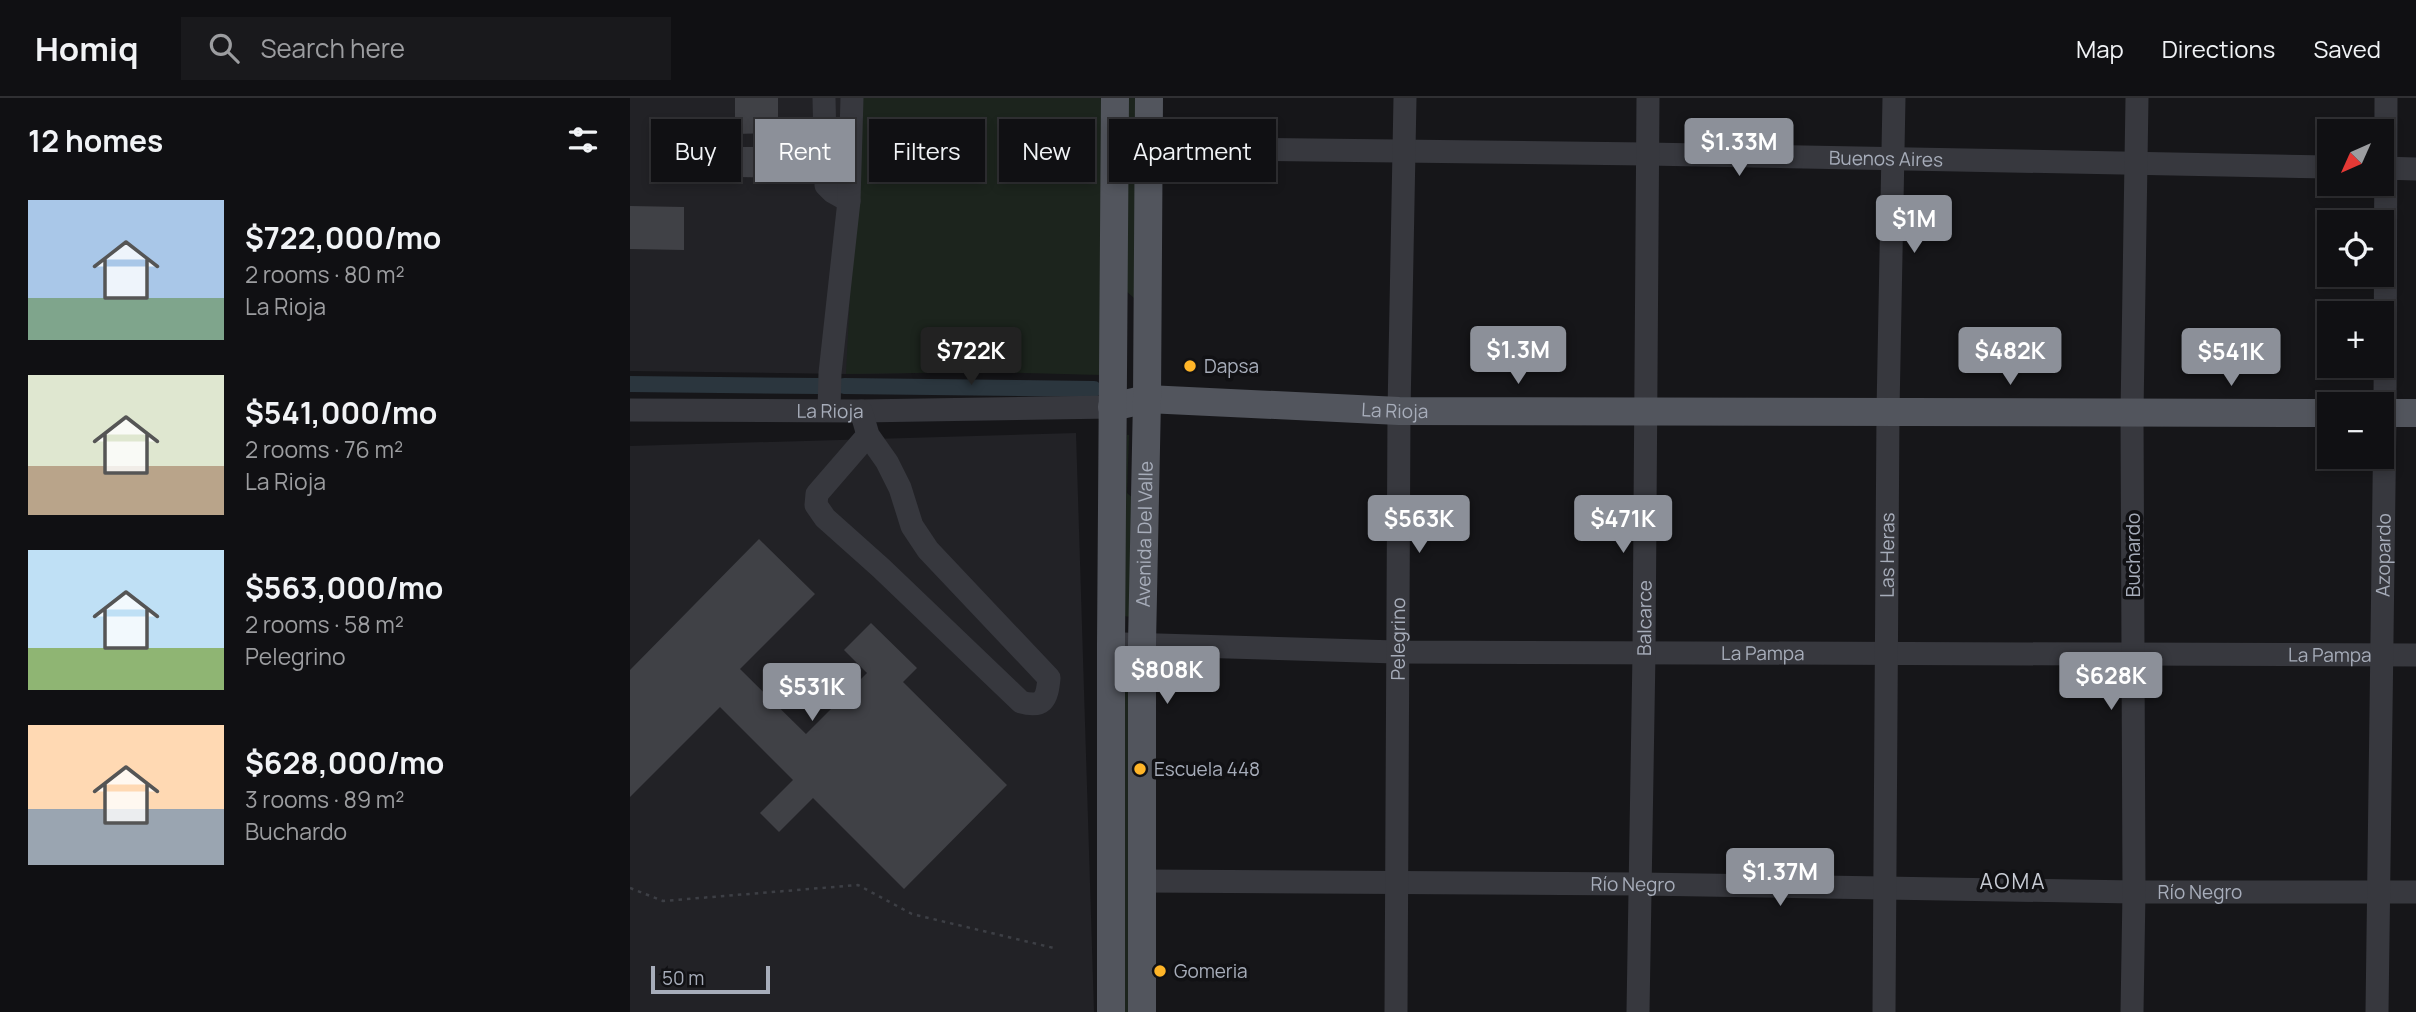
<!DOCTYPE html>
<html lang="en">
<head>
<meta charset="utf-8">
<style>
  body { margin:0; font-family:Manrope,sans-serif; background:#19191c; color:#f1f3f6; height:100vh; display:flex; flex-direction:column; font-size:26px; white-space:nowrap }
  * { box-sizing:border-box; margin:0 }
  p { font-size:23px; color:#9c9da0 }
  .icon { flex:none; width:38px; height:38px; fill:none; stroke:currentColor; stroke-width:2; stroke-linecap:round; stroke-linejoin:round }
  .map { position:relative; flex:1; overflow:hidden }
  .panel { display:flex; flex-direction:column; background:#101013; width:630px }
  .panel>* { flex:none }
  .banner { position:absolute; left:21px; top:21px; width:665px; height:63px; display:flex; gap:14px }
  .needle { width:46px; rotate:225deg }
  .fabs { position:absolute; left:1687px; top:21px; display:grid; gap:14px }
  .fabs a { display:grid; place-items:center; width:77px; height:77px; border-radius:0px; background:#101013; box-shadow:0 4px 10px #0003,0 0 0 2px #303033; font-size:35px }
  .scale { position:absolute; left:21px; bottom:18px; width:119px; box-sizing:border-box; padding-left:7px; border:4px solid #a7adba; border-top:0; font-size:19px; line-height:24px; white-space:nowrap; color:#a7adba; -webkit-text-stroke:5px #111114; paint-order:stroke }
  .price { position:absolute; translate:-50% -60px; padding:0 16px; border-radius:7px; background:#8c9099; color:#fff; font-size:23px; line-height:46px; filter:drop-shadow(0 2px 4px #0008) }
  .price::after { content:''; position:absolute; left:50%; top:42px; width:21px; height:16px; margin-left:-10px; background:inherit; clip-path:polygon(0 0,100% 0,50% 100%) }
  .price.selected { background:#222; color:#fff }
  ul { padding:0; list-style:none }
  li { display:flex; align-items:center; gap:21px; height:175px; padding:0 28px }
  li span { display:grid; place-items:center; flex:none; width:196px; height:140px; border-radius:0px; color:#555 }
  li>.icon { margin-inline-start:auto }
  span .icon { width:84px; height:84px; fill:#fffc; stroke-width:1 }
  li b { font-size:30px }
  h2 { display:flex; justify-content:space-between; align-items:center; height:84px; padding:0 28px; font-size:30px }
  .tag { padding:0 24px; border-radius:0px; background:#101013; box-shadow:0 4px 10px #0003,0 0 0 2px #303033; font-size:24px; line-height:63px }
  .tag.selected { background:#8c9099; color:#fff }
  header { display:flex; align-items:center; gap:42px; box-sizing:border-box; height:98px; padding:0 35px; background:#101013; border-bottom:2px solid #303033 }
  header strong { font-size:33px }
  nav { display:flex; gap:38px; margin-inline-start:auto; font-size:24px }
  .search { width:490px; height:63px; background:#19191c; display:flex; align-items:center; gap:18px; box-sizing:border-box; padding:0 24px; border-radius:0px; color:#9c9da0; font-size:26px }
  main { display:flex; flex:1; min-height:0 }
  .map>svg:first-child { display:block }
  .built { fill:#222226 }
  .green { fill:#1c241d }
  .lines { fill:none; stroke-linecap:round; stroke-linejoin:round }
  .canal { stroke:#2b363e; stroke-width:16 }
  .building { fill:#404146 }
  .path { stroke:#3d3f45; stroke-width:2.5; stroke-dasharray:3.5 5; stroke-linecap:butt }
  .minor { stroke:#37383e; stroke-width:23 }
  .major { stroke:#52555d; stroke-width:28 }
  .poi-dot { fill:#ffb528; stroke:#111114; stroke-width:2.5 }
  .labels { text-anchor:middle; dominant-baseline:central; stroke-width:7; stroke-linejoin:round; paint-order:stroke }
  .street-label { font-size:19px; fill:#a7adba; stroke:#111114 }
  .poi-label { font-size:19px; fill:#a7adba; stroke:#111114; text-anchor:start }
  .neighbourhood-label { font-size:21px; letter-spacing:2px; fill:#c8ccd5; stroke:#111114 }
</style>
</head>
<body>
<header>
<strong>Homiq</strong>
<div class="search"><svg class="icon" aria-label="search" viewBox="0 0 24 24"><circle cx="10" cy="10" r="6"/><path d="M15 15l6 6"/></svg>Search here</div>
<nav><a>Map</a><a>Directions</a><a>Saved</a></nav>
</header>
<main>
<section class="panel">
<h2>12 homes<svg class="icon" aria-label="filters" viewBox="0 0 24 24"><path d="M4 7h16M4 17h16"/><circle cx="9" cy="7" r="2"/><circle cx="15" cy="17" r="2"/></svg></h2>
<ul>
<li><span style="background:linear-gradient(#a9c7e8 70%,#7fa58c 0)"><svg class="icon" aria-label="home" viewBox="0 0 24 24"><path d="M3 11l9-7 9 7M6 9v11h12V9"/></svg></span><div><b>$722,000/mo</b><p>2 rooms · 80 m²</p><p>La Rioja</p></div></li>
<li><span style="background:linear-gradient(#dfe7d0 65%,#b9a48a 0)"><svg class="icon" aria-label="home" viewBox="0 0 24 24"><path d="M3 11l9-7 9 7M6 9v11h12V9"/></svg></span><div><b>$541,000/mo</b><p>2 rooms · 76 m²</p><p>La Rioja</p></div></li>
<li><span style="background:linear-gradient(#bfe0f5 70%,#8fb573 0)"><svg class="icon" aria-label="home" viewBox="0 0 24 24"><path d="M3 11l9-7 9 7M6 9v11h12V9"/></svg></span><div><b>$563,000/mo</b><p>2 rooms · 58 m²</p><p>Pelegrino</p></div></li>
<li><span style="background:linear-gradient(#ffd9b3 60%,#9aa5b1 0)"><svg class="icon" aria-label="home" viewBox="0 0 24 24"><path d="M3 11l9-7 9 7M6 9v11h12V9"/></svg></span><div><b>$628,000/mo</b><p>3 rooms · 89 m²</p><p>Buchardo</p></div></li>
</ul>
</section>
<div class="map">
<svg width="1786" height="914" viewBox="0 0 1786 914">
  <rect width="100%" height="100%" fill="#161619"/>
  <path class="built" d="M0 0H474L356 274 216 276 0 273Z
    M446 335 464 914H0V348Z"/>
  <path class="green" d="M230 0H474L470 277 356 274 216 276Z
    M498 0H507L505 257 504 200 496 193Z
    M497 337H499L497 395 505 402 502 519 493 518Z
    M494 573 503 574 500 914H491Z"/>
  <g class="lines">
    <path class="canal" d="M0 286 188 288
      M214 288 464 291"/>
  </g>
  <path class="building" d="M105 0H148V35L105 36Z
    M108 49H153V80L108 79Z
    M0 108 54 109V152L0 151Z
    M129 441 185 496 110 571 176 636 237 575 214 552 241 525 287 570 273 584 377 687 274 791 183 700 149 734 130 715 163 682 90 609 0 699V572Z"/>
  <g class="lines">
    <path class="path" d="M0 790 33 803 228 787 282 816 424 850"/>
    <g class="minor">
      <path d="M194 0 196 87 203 94 219 103"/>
      <path id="s1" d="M519 50 1017 56 1699 69"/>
      <path d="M1752 70 1786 71"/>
      <path id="s2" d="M0 312 231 313 482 309"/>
      <path d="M199 312 200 275 219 103 222 0"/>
      <path d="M231 313 238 337 187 396 186 407 195 420 251 470 391 604C413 610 417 602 419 580L298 452 282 428 270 390 257 364 238 337"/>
      <path id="s3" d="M494 546 766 554 1786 557"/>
      <path id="s4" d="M513 783 1011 786 1504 794H1786"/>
      <path id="s5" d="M766 914 769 313 775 0"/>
      <path id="s6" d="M1008 914 1014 555 1018 0"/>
      <path id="s7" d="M1254 914 1258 313 1264 0"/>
      <path d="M1502 914 1504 794 1502 315 1507 0"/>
      <path id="s8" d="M1747 914 1755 315 1756 0"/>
    </g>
    <g class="major">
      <path id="s9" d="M482 309 517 301 769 313 1699 315"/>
      <path d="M1752 315H1786"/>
      <path d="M481 914V546L485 0"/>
      <path id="s10" d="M512 914V546L517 301 519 0"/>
    </g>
  </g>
  <g class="poi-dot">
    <circle cx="560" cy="268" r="7"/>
    <circle cx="510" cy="671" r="7"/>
    <circle cx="530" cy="873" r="7"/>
  </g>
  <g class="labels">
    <g class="street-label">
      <text stroke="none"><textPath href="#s1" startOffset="737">Buenos Aires</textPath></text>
      <text stroke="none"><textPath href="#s9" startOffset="284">La Rioja</textPath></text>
      <text stroke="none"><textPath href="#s2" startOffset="200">La Rioja</textPath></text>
      <text stroke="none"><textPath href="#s10" startOffset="478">Avenida Del Valle</textPath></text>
      <text stroke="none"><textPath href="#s7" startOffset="457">Las Heras</textPath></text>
      <text transform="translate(1503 457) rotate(-90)">Buchardo</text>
      <text stroke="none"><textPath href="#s8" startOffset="457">Azopardo</textPath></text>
      <text stroke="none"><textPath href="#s6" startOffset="394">Balcarce</textPath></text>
      <text stroke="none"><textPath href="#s5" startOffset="373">Pelegrino</textPath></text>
      <text stroke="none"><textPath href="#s3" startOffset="639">La Pampa</textPath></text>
      <text stroke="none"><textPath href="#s3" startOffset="1206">La Pampa</textPath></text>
      <text stroke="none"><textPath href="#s4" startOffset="490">Río Negro</textPath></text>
      <text stroke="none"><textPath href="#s4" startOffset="1057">Río Negro</textPath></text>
    </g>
    <g class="poi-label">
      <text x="574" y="268">Dapsa</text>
      <text x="524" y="671">Escuela 448</text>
      <text x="544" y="873">Gomeria</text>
    </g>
    <g class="neighbourhood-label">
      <text x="1383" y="783">AOMA</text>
    </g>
  </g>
</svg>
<div class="fabs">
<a><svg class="needle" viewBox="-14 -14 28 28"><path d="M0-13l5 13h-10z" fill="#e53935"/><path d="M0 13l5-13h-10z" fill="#9c9da0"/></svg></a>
<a><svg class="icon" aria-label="locate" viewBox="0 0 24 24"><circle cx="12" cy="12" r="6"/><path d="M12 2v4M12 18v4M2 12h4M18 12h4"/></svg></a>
<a>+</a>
<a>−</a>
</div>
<div class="scale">50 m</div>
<b class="price" style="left:1109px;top:80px">$1.33M</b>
<b class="price" style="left:1284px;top:157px">$1M</b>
<b class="price" style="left:888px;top:288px">$1.3M</b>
<b class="price selected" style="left:341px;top:289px">$722K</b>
<b class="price" style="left:1380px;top:289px">$482K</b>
<b class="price" style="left:1601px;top:290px">$541K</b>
<b class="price" style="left:789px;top:457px">$563K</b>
<b class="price" style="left:993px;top:457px">$471K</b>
<b class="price" style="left:537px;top:608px">$808K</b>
<b class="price" style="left:1481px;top:614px">$628K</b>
<b class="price" style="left:182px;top:625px">$531K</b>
<b class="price" style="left:1150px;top:810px">$1.37M</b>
<div class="banner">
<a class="tag">Buy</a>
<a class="tag selected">Rent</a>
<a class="tag">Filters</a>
<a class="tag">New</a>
<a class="tag">Apartment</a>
</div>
</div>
</main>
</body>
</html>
